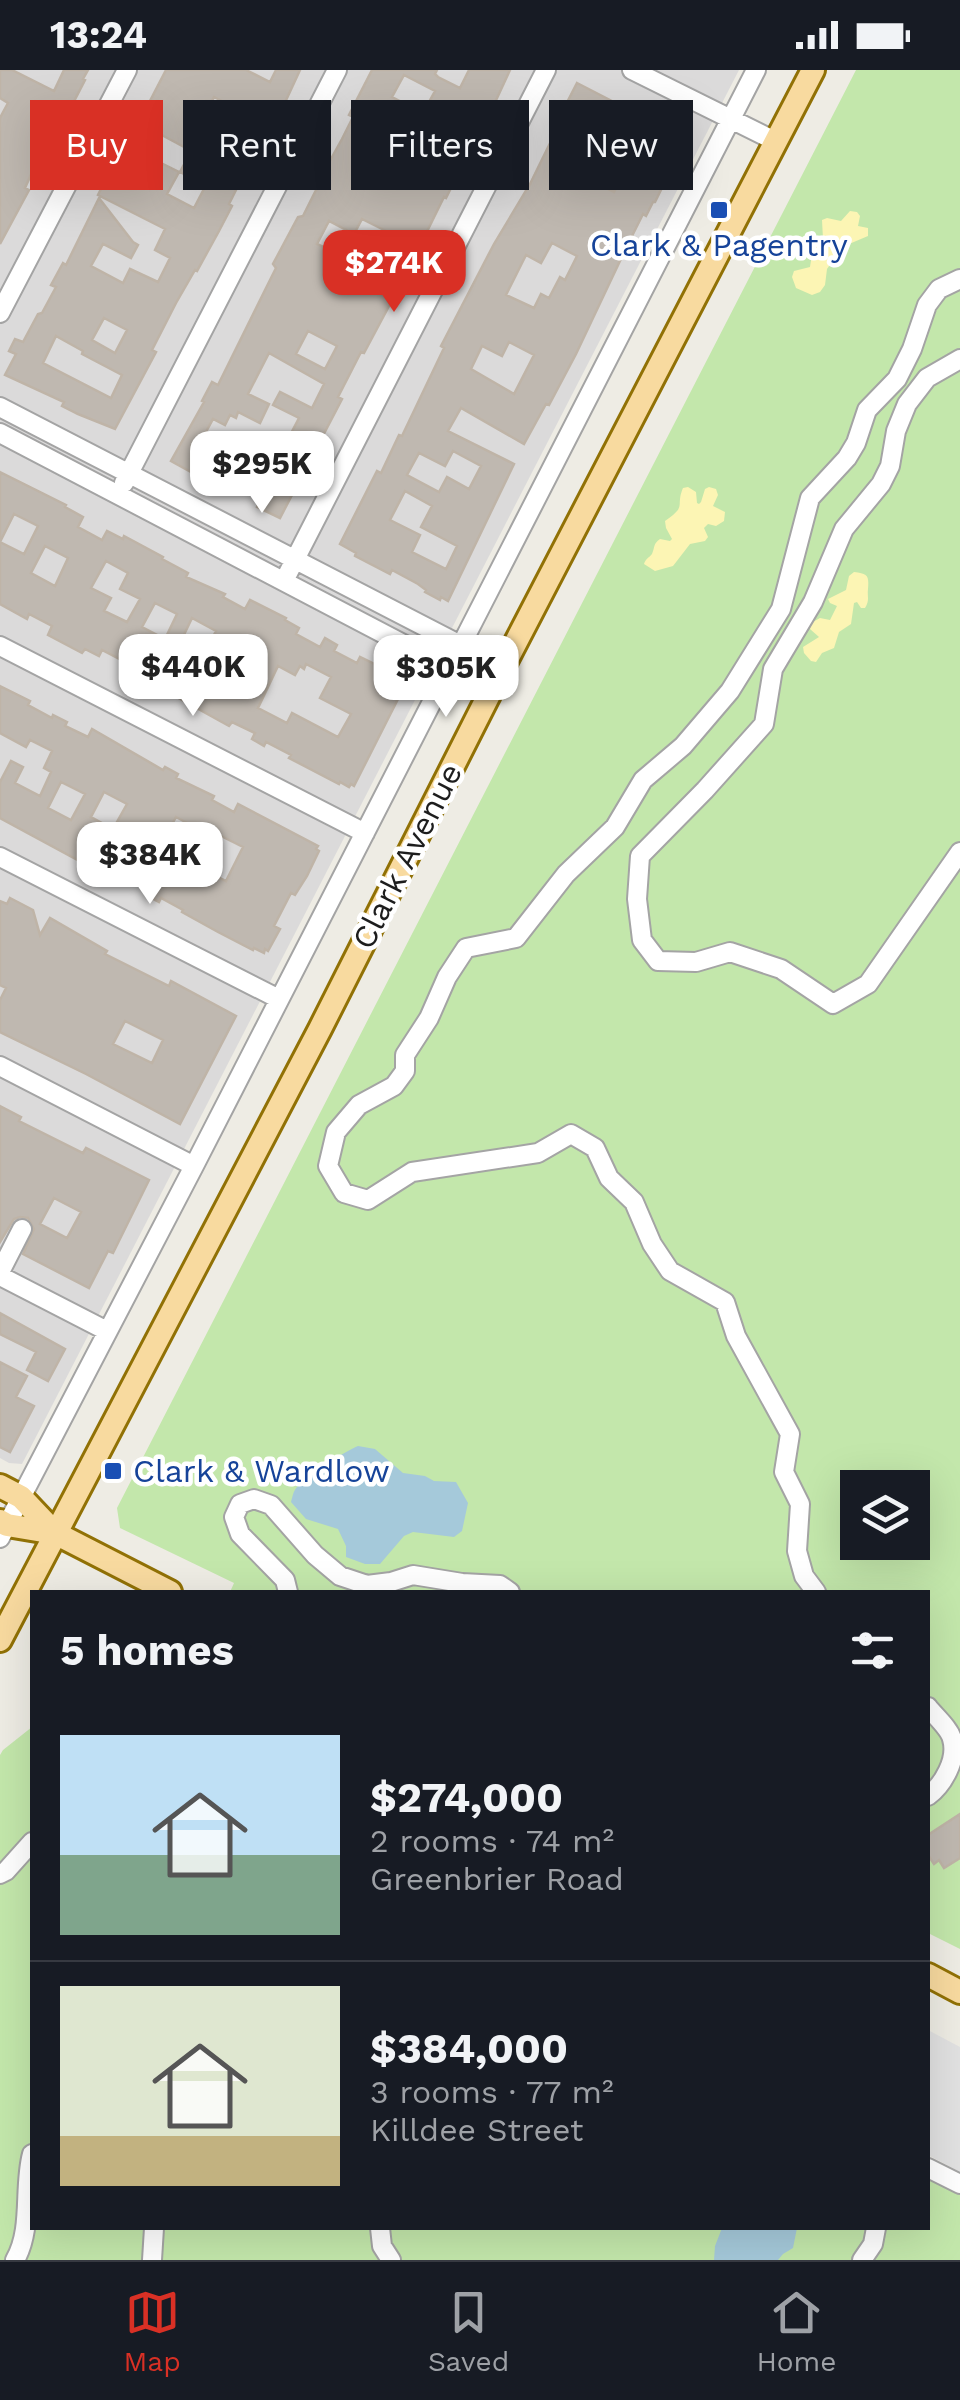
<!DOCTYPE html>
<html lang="en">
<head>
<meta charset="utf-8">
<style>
  body { margin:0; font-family:"Work Sans",sans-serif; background:#242831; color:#f1f3f6; height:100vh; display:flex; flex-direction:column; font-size:38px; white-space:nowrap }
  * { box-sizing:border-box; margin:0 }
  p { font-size:32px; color:#9ea1a6 }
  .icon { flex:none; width:55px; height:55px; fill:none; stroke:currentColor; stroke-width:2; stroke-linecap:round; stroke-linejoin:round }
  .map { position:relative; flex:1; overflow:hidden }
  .details { position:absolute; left:30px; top:1520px; width:900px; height:640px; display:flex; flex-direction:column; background:#171b24; border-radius:0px; box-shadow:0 10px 40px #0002 }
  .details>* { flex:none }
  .guide { position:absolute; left:30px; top:30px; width:900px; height:90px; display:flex; gap:20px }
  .buttons { position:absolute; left:840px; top:1400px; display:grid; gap:20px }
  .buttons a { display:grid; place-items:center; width:90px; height:90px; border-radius:0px; background:#171b24; box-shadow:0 10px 40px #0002; font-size:50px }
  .price { position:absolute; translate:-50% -85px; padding:0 22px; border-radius:20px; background:#fff; color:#222; font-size:32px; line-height:65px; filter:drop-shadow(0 2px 5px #0008) }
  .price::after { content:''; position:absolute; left:50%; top:60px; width:30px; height:22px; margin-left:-15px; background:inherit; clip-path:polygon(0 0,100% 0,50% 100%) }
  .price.on { background:#d93025; color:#fff }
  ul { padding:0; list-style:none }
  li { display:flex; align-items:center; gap:30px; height:250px; padding:0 30px }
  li+li { border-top:2px solid #363941 }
  li span { display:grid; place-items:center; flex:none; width:280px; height:200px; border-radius:0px; color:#555 }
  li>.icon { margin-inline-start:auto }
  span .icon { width:120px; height:120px; fill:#fffc; stroke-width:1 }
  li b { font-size:42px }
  h2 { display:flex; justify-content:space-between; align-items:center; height:120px; padding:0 30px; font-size:42px }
  .chip { padding:0 35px; border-radius:0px; background:#171b24; box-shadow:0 10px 40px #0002; font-size:35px; line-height:90px }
  .chip.on { background:#d93025; color:#fff }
  .status { display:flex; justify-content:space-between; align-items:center; height:70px; padding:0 50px; background:#171b24; direction:ltr }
  .status svg { height:28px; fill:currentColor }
  .dock { display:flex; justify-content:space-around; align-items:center; height:140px; border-top:2px solid #363941; background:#171b24; font-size:28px; color:#9ea1a6 }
  .dock a { display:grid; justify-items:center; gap:5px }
  .dock .on { color:#d93025 }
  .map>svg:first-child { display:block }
  .residential { fill:#dbdada }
  .grass { fill:#c3e7ab; fill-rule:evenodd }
  .sand { fill:#fcf5b4 }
  .parking { fill:#e1e1e1 }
  .water { fill:#a5c9da }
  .building { fill:#bfb8b0; stroke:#bfb4a7; stroke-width:2.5; fill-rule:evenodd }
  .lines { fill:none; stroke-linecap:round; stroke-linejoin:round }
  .minor-casing { stroke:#a4a4a4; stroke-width:22 }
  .major-casing { stroke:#917105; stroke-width:28 }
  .minor { stroke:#fff; stroke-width:18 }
  .major { stroke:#f8da9f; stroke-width:22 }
  .transit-dot { fill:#1a4fb4; stroke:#fff; stroke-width:4 }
  .labels { text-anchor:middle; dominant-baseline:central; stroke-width:9; stroke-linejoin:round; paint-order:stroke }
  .transit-label { font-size:32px; fill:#164399; stroke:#fff }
  .street-label { font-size:32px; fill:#1d1d1d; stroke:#fff }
</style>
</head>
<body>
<div class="status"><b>13:24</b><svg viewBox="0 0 49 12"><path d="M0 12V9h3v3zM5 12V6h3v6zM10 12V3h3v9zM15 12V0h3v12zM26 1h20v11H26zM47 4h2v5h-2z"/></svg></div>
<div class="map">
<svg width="960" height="2190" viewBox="0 0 960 2190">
  <rect width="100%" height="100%" fill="#eeece4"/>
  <path class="residential" d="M0 0H739L22 1394 9 1393 0 1388Z"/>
  <path class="grass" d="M856 0H960V1879L928 1863V1522H230L234 1513 120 1458 117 1438ZM858 1418H912V1472H858Z
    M32 1657V2158H928V2089L960 2106V2190H0V1685L3 1680Z"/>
  <path class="sand" d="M850 141 857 142 860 146 858 156 868 158V166L842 177 827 199 825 215 820 222 812 225 796 218 792 207 794 201 810 197 813 178 823 169 822 150 827 148 841 151Z
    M688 417 696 422 697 433 699 434 701 432 705 419 709 417 716 419 718 425 713 436 725 442 724 451 716 456 708 454 704 458 708 467 705 471 690 474 673 496 655 501 644 494C646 488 649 488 652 484 655 477 653 474 660 469L670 471 672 469 666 458 665 451C688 435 675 437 683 418Z
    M854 502C868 504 869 505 868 519 867 527 870 530 865 538H861L857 532 854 533 851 554 839 562 834 578 822 583 816 592 811 591 804 583 803 577 819 567 810 559 811 553 820 548 830 550 837 536 830 533 828 529 846 520 849 506Z"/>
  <path class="parking" d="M928 1960 960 1977V2102L928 2085Z"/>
  <path class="water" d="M358 1376 375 1379 403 1403 425 1406 434 1411 456 1412 468 1433 462 1461 454 1467 413 1462 404 1466 380 1494H365L346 1487V1476L338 1459 306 1449 291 1432C293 1425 293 1422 297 1417 307 1405 344 1382 358 1376Z
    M722 2158H797L793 2178 783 2184 778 2190H714L715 2176Z"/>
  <path class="building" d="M0 0H12L54 21 64 0H88L83 9 85 10 71 37 67 35 62 42 38 89 25 118 29 120 0 174V48L8 33 0 28Z
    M166 0H246L270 12 276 0H300L276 52 263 75 259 73 246 97 247 98 229 134 232 136 219 161 197 201 195 200 176 233 152 280 156 282 115 359 78 344 62 336 64 332 5 305 16 284 9 281 15 269 23 272 38 244 42 243 56 217 51 215 63 193 66 195 99 128 133 172 138 175 131 188 103 174 91 196 123 213 130 199 158 212 170 188 155 180 165 159 98 125 114 93 117 95 130 71 126 69 135 52 138 54ZM214 27 243 42 231 64 203 49ZM158 63 188 79 195 64 219 76 207 99 187 89 180 102 206 115 194 138 167 124 179 102 147 86ZM104 248 127 260 115 283 92 270ZM56 266 83 281 82 284 122 305 111 328 43 293Z
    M372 0H437L435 4 438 7 460 18 469 0H510L492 39 483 54 480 53 475 60 461 87 451 110 454 112 446 128 444 127 405 206 364 283 361 282 338 327 342 329 280 448 257 437 262 426 240 415 237 421 224 415 222 419 171 391 204 332 202 331 212 312 218 315 276 198 273 194 298 147 303 146 316 120 312 118 318 105 321 107 342 69 353 47 349 45ZM404 5 435 21 423 43 392 27ZM362 149 398 167 387 191 356 175 349 188 367 198 355 221 331 208 342 186 317 174 329 151 354 164ZM308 261 337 276 325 299 296 284ZM269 283 324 314 312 338 280 322 273 335 299 348 284 377 295 382 283 404 276 401 271 410 200 373 213 349 225 355 230 345 236 348 238 342 260 353 269 334 248 324Z
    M577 13 670 61 669 63 685 71 655 132H653L646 146 643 144 628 174 576 284 549 335 546 334 524 374 461 338 448 361 514 394 448 531 441 527 440 530 425 522 426 520 418 514 392 500 390 504 355 486 356 483 340 474 377 401 381 403 399 365 402 366 444 278 441 276 494 174 530 114 556 61 553 60ZM609 80 630 91 614 122 591 110ZM552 173 577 186 565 210 560 207 549 228 541 224 534 238 506 225 526 185 541 193ZM509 272 534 285 514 324 471 299 482 276 502 286ZM453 381 481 396 469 419 447 407 439 422 407 405 419 383 445 396ZM405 421 432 436 421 457 457 476 446 499 412 482 420 465 390 450Z
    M0 402 66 435 65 437 83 447 78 457 102 470 107 461 123 469 124 466 163 487 162 489 188 503 186 507 225 524 223 527 245 539 250 530 286 548 285 550 299 558 296 564 320 577 325 568 337 575 334 581 357 593 360 587 405 609 397 625 399 627 354 716 351 714 349 717 340 712 339 714 289 688 291 685 266 672 264 676 252 669 255 663 232 652 229 656 173 625 172 627 158 620 163 612 140 600 135 609 121 603 127 593 102 580 99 586 85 579 82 583 48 565 52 556 29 544 27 549 0 534ZM14 444 38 456 24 484 0 472ZM45 476 68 488 55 516 31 503ZM106 491 128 503 120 519 140 529 127 552 104 541 111 528 91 518ZM155 533 177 544 165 569 142 557ZM192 548 216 561 193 605 170 594ZM306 594 331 607 320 628 351 644 338 667 292 643 287 653 258 638 278 596 295 605 300 596 304 599Z
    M0 616 30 631 28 635 52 648 53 645 67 652 65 656 88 667 92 659 163 700 165 697 178 704 176 708 214 726 212 730 234 742 238 734 318 776 316 779 319 781 307 806 295 825 291 823 274 856 280 859 268 881 265 879 264 883 254 878 253 880 218 862 182 842 183 840 161 828 159 832 146 825 150 817 127 805 125 809 88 788 85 794 0 748V712L11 691 23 697 15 713 40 726 51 702 44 698 52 681 30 670 26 677 0 663ZM61 712 85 724 71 750 48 738ZM104 722 127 734 113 759 91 747ZM176 747 204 762 189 792 166 780 170 772 164 769ZM219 765 243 777 226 811 202 799Z
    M10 828 33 840 40 865 50 848 107 881 105 884 169 916 171 911 236 946 180 1054 86 1004 0 962V930L6 918 0 915V831L7 834ZM125 951 163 970 152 993 113 974Z
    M0 1036 21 1047 19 1051 83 1083 86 1078 149 1110 113 1183 108 1181 89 1218 23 1184 34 1159 28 1148 20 1147 14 1149 0 1172ZM54 1128 81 1142 67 1168 40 1154Z
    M0 1243 65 1279 48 1311 27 1300 36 1282 0 1264Z
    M0 1292 27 1306 16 1327 34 1336 10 1382 0 1377Z
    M960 1744V1788L944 1798 939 1790 934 1794 928 1785V1765Z"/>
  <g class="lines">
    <defs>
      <path id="minor" d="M632 0 775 71
        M0 243 127 0
        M960 289 927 308 907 334 896 361 890 396 881 414 844 459 813 532 773 599 764 654 705 720 640 786 637 829 642 870 658 891 696 892 730 882 781 899 833 934 868 914 960 782
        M0 337 503 597
        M0 363 491 620
        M124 413 337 0
        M284 511 546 0
        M0 576 365 763
        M0 787 279 929
        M0 996 194 1096
        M0 1202 22 1159
        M0 1206 107 1261
        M0 1468 194 1096 756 0
        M288 1522 285 1510 240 1464 234 1447 240 1434 254 1429 271 1435 315 1485 340 1506 367 1515 391 1512 413 1505 462 1513 500 1515 510 1522
        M816 1522 804 1506 797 1481 800 1434 784 1402 790 1364 736 1266 725 1232 670 1201 652 1174 634 1132 609 1108 595 1078 571 1064 538 1083 412 1102 368 1130 344 1123 328 1096 336 1062 359 1035 394 1016 405 1001V985L429 948 447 907 466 878 516 868 566 804 615 757 643 710 683 676 730 621 781 539 810 428 847 388 856 373 867 340 897 309 912 279 927 235 939 219 960 209
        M928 1637C935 1646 950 1659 952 1669 958 1689 943 1715 928 1726
        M0 1804 6 1801 32 1772
        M928 2098 960 2114
        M380 2158 382 2176 391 2190
        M15 2190C33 2159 23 2117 32 2084
        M152 2190 154 2158
        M862 2190 873 2174 876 2158"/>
      <path id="major" d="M0 1416 21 1427 55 1463
        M0 1451 7 1455 55 1463 170 1522
        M0 1570 320 959 503 597 813 0
        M928 1905 960 1922"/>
    </defs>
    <use href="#minor" class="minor-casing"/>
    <use href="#major" class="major-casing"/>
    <use href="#minor" class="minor"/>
    <use href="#major" class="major"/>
  </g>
  <g class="transit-dot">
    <rect x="709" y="130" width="20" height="20" rx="5"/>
    <rect x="103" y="1391" width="20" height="20" rx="5"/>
  </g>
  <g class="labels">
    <g class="transit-label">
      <text x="719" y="175">Clark &amp; Pagentry</text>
      <text x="133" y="1401" text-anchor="start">Clark &amp; Wardlow</text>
    </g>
    <g class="street-label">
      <text transform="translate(407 786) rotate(-63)">Clark Avenue</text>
    </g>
  </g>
</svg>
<div class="buttons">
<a><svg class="icon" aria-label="layers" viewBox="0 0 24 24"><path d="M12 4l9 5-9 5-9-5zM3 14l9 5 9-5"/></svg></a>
</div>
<b class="price on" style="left:394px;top:245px">$274K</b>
<b class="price" style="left:262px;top:446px">$295K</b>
<b class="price" style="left:193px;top:649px">$440K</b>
<b class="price" style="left:446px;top:650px">$305K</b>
<b class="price" style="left:150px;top:837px">$384K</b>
<div class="guide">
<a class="chip on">Buy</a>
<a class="chip">Rent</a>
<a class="chip">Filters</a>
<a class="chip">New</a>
</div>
<section class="details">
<h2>5 homes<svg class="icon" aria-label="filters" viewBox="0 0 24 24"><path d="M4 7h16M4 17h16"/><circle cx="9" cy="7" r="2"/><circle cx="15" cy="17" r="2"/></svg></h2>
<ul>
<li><span style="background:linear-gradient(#bfe0f5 60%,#7fa58c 0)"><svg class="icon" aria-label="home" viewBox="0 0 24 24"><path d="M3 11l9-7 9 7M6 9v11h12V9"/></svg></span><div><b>$274,000</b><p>2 rooms · 74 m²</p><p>Greenbrier Road</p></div></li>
<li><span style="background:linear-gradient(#dfe7d0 75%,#c2b280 0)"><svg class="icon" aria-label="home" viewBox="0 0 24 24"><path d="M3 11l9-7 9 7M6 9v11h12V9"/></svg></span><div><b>$384,000</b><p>3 rooms · 77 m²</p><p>Killdee Street</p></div></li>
</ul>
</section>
</div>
<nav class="dock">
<a class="on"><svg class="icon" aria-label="map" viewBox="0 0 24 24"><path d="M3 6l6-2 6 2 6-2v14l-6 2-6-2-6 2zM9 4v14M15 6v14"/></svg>Map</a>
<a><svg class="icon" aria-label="saved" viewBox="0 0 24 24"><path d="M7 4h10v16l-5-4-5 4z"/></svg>Saved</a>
<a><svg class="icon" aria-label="home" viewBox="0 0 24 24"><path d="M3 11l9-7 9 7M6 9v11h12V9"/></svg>Home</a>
</nav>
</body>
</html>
